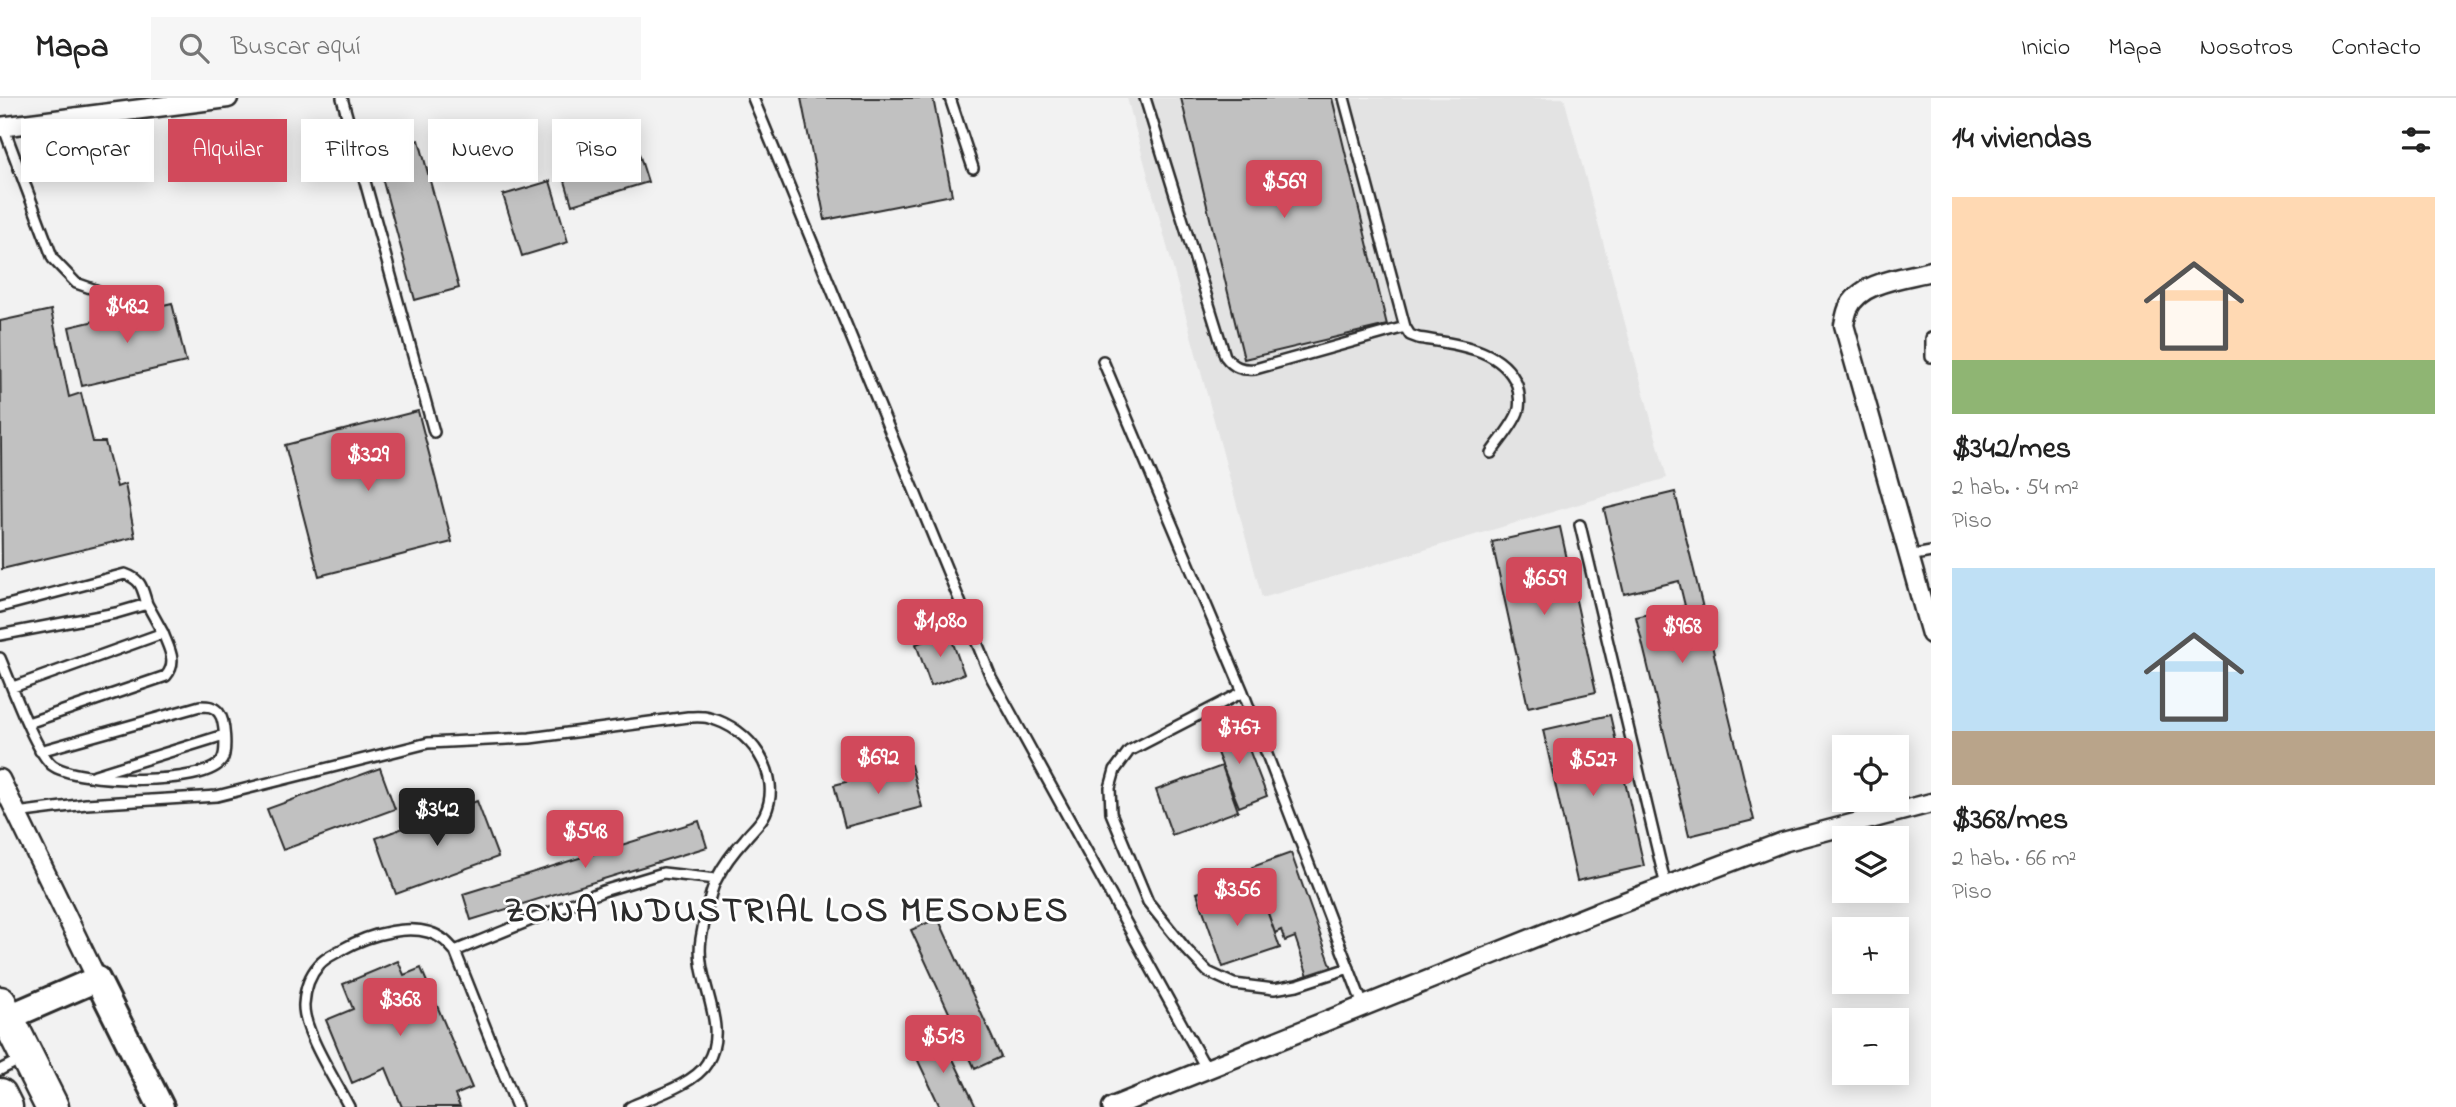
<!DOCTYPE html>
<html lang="es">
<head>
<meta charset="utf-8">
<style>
  body { margin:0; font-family:"Indie Flower",sans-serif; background:#f6f6f6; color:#222; height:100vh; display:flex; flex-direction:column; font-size:26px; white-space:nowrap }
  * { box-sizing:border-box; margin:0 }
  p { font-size:23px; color:#767676 }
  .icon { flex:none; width:38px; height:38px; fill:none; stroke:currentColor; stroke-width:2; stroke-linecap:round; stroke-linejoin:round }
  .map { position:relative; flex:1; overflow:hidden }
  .sheet { display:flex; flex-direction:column; background:#fff; width:525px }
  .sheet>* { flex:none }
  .top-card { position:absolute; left:21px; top:21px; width:665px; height:63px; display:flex; gap:14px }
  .tools { position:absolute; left:1832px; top:637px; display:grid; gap:14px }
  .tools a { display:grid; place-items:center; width:77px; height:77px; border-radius:0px; background:#fff; box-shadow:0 4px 18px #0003; font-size:35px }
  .price { position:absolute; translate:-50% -60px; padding:0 16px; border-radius:7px; background:#d1495b; color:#fff; font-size:23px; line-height:46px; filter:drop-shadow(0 2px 4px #0008) }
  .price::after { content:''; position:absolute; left:50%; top:42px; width:21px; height:16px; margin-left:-10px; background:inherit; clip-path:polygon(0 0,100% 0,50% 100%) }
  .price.current { background:#222; color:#fff }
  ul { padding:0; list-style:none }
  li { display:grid; align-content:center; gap:14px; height:371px; padding:0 21px }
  li span { display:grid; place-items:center; height:217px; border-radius:0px; color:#555 }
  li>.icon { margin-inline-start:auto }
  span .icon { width:126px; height:126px; fill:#fffc; stroke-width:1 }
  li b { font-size:30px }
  h2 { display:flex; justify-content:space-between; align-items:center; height:84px; padding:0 21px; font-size:30px }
  .chip { padding:0 24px; border-radius:0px; background:#fff; box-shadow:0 4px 18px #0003; font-size:24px; line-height:63px }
  .chip.current { background:#d1495b; color:#fff }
  header { display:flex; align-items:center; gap:42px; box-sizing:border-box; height:98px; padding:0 35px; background:#fff; border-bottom:2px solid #e0e0e0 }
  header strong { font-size:33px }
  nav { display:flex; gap:38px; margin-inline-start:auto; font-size:24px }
  .search { width:490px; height:63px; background:#f6f6f6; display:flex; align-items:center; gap:18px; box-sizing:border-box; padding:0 24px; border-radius:0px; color:#767676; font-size:26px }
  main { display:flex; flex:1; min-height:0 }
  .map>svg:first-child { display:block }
  .built { fill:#e3e3e3 }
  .building { fill:#c1c1c1; stroke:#2b2b2b; stroke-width:2 }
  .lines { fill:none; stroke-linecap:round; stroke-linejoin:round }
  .lane-casing { stroke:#2b2b2b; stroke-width:14 }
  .street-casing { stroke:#2b2b2b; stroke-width:23 }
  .secondary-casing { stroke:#2b2b2b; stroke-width:30 }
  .highway-casing { stroke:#2b2b2b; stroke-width:37 }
  .lane { stroke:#fff; stroke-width:9 }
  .street { stroke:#fff; stroke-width:18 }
  .secondary { stroke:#fff; stroke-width:24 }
  .highway { stroke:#fff; stroke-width:32 }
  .labels { text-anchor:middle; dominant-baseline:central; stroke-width:5; stroke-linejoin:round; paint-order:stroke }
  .district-label { font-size:35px; font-weight:bold; letter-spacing:2px; fill:#2b2b2b; stroke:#fff }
</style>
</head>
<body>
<header>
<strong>Mapa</strong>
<div class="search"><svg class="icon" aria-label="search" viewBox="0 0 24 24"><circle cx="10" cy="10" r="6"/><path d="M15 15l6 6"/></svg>Buscar aquí</div>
<nav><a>Inicio</a><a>Mapa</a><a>Nosotros</a><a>Contacto</a></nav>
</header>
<main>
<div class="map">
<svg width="1931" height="1009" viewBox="0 0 1931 1009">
  <rect width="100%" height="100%" fill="#f2f2f2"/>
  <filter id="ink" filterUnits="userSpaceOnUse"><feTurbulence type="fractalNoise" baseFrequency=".0143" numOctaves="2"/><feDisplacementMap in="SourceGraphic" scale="14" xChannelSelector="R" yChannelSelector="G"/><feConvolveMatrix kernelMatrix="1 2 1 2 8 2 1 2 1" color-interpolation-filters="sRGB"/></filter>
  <g filter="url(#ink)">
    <path class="built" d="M1127 0H1564L1667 380 1262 500Z"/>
    <path class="building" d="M801 0H933L952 97 825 122Z
      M1181 0H1332L1387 227 1244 261Z
      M419 42 459 190 415 202 375 54Z
      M584 43 589 60 636 46 648 84 572 107 556 52Z
      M550 83 568 144 522 158 503 97Z
      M172 205 186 264 82 288 69 229Z
      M51 212 69 299 81 295 93 344H105L117 389 125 386 135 439 2 471 0 223Z
      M418 313 452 444 319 478 285 347Z
      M1675 394 1754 722 1689 738 1636 519 1685 508 1679 483 1624 496 1604 411Z
      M1560 429 1596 594 1528 609 1492 444Z
      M949 534 964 576 931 588 916 546Z
      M1610 617 1644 768 1577 783 1543 632Z
      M1240 628 1267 698 1239 709 1211 640Z
      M911 667 922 709 845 729 834 687Z
      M1222 668 1238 713 1172 737 1156 692Z
      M380 670 395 711 283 752 267 711Z
      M477 703 498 759 396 796 376 740Z
      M699 723 707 749 471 822 463 796Z
      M1291 755 1332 870 1308 878 1295 839 1285 843 1281 832 1275 835 1252 769Z
      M1215 789 1218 796 1227 793 1235 814 1264 804 1280 850 1223 869 1197 795Z
      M938 820 1001 959 975 971 911 832Z
      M398 863 404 877 421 870 472 990 455 997 460 1009H402L386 970 352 985 326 922 353 911 343 886Z
      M942 938 976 1009H940L913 952Z"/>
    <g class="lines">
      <defs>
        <path id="lane" d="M342 0 434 334
          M753 0 991 579 1207 972
          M950 0 973 70
          M1145 0 1225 258C1234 270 1242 272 1255 271L1405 229
          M1344 0 1405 229 1410 237 1418 240C1453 246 1502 249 1517 287 1519 294 1521 307 1518 314 1513 328 1499 343 1491 355
          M3 28 53 161 76 185 96 192
          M1931 240V259
          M1103 263 1243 594 1363 907
          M1580 427 1666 788
          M1909 458 1931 454
          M0 509 125 476C142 482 142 490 147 506L116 515 0 537
          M0 560C10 583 35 653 52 667 75 685 206 689 222 662 227 654 225 622 219 615 214 608 208 608 200 608L40 653
          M13 589 163 535 147 506
          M1243 594 1129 653 1115 672 1110 690 1111 715 1148 804 1185 850 1208 874 1234 886 1274 891 1297 887 1349 870
          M28 625 166 578C178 564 169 551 163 535
          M95 677 224 637
          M16 715 86 706 217 698 428 645 530 640 688 619C694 619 702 618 709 620 749 629 784 676 765 716 761 725 751 733 745 741 735 752 724 766 717 780 709 794 704 825 701 841 694 883 731 926 707 965 695 986 652 999 630 1009
          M455 853 603 793 663 775 716 781
          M0 972 23 960
          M349 1009C337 985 302 932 304 906 305 891 309 878 319 867 324 860 334 856 341 852 367 837 417 821 444 842 448 845 452 850 455 853L517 1009"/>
        <path id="street" d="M0 29 228 0
          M1931 173C1905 180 1860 183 1848 211 1846 216 1845 222 1844 227L1931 536
          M0 681 97 881
          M1112 1009 1603 812 1783 744 1931 705"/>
        <path id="secondary" d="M0 923 97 881 161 1009"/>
        <path id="highway" d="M0 905 52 1009
          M0 997 6 1009"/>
      </defs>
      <use href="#lane" class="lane-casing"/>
      <use href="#street" class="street-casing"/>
      <use href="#secondary" class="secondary-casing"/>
      <use href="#highway" class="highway-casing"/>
      <use href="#lane" class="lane"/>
      <use href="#street" class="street"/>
      <use href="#secondary" class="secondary"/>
      <use href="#highway" class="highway"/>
    </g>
  </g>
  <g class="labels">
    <g class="district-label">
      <text x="787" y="814">ZONA INDUSTRIAL LOS MESONES</text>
    </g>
  </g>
</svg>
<div class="tools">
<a><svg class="icon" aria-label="locate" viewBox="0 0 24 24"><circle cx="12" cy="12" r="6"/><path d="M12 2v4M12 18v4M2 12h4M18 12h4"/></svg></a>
<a><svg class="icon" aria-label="layers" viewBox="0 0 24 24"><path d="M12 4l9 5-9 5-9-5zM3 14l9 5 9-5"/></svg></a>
<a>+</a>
<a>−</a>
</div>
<b class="price" style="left:1284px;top:122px">$569</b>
<b class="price" style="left:127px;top:247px">$482</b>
<b class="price" style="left:368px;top:395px">$329</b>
<b class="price" style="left:1544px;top:519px">$659</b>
<b class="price" style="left:940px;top:561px">$1,080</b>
<b class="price" style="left:1682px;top:567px">$968</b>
<b class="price" style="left:1239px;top:668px">$767</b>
<b class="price" style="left:878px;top:698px">$692</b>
<b class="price" style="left:1593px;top:700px">$527</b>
<b class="price current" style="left:437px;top:750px">$342</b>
<b class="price" style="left:585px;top:772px">$548</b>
<b class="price" style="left:1237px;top:830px">$356</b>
<b class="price" style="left:400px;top:940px">$368</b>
<b class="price" style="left:943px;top:977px">$513</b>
<div class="top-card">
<a class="chip">Comprar</a>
<a class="chip current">Alquilar</a>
<a class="chip">Filtros</a>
<a class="chip">Nuevo</a>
<a class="chip">Piso</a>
</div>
</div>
<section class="sheet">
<h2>14 viviendas<svg class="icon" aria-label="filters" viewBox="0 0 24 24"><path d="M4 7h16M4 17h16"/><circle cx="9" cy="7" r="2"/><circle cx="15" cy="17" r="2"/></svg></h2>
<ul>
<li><span style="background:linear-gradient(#ffd9b3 75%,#8fb573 0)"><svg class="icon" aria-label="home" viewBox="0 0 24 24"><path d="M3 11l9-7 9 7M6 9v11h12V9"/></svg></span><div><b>$342/mes</b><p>2 hab. · 54 m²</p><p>Piso</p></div></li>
<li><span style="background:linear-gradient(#bfe0f5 75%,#b9a48a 0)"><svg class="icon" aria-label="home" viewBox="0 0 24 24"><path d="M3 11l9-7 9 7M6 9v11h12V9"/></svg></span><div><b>$368/mes</b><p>2 hab. · 66 m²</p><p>Piso</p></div></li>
</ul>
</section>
</main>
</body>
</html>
